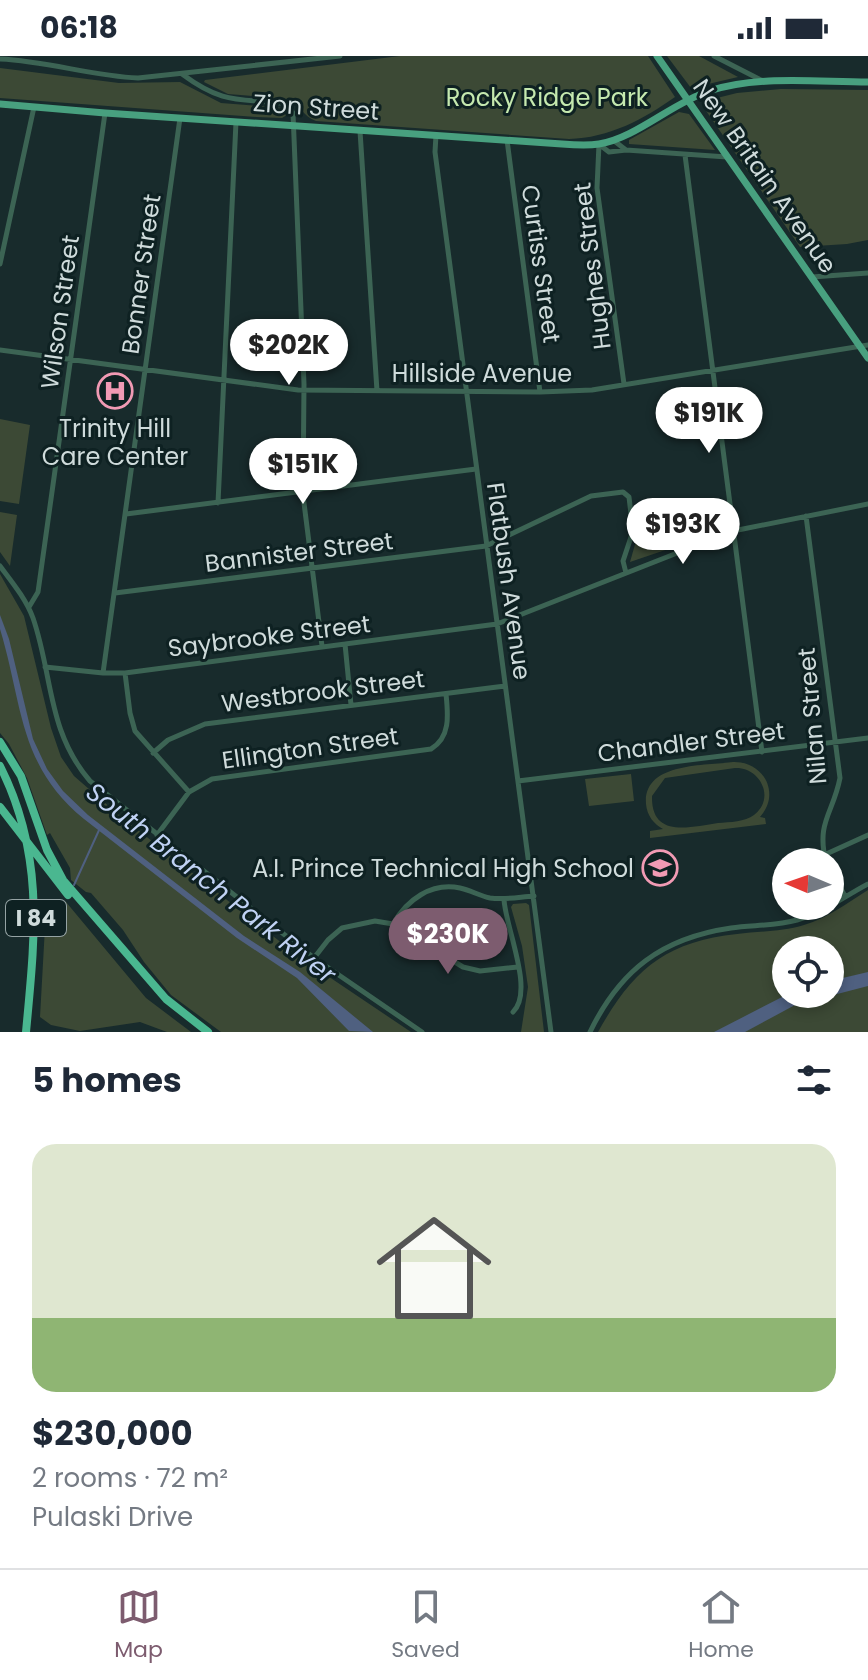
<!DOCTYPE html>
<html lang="en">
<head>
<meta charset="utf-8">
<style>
  body { margin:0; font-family:Poppins,sans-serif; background:#f6f6f7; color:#1f2937; height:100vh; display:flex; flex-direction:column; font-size:30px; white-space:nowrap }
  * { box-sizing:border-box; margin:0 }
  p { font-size:26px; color:#747a83 }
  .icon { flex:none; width:44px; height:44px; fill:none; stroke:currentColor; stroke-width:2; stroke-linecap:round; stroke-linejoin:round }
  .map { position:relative; height:976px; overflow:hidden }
  .details { display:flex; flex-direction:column; background:#fff; flex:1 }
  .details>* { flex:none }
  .needle { width:52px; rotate:272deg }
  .fabs { position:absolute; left:772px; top:792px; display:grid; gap:16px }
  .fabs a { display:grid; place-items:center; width:72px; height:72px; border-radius:50%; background:#fff; box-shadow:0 4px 12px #0003; font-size:40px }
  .price { position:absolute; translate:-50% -68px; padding:0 18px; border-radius:28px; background:#fff; color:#222; font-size:26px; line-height:52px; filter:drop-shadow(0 2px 4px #0008) }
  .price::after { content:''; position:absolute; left:50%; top:48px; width:24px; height:18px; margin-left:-12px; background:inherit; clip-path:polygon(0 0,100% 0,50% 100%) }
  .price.current { background:#7d5c6f; color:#fff }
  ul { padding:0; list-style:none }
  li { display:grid; align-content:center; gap:16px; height:424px; padding:0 32px }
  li+li { border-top:2px solid #e0e1e3 }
  li span { display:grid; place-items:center; height:248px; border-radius:24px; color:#555 }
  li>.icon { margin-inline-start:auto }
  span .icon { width:144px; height:144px; fill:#fffc; stroke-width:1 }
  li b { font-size:34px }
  h2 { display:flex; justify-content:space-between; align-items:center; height:96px; padding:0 32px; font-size:34px }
  .status { display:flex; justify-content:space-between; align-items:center; height:56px; padding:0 40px; background:#fff; direction:ltr }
  .status svg { height:22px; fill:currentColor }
  .menu { display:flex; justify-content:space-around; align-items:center; height:112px; border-top:2px solid #e0e1e3; background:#fff; font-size:22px; color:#747a83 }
  .menu a { display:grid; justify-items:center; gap:4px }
  .menu .current { color:#7d5c6f }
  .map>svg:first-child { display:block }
  .green { fill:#3c4935; fill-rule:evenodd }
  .water { fill:#4f6080 }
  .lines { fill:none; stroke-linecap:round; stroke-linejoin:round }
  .stream { stroke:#4f6080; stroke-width:2 }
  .minor { stroke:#3c6454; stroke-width:5 }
  .major { stroke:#48a07f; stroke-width:7 }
  .highway { stroke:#4ab790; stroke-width:8 }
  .labels { text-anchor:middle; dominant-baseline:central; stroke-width:6; stroke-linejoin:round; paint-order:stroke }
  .shield { fill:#0e2122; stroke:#95a3a4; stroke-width:2 }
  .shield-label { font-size:22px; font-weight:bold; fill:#cfdbdb }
  .park-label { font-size:24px; fill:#c5e9af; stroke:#0e2122 }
  .street-label { font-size:24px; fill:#cfdbdb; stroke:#0e2122 }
  .poi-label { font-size:24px; fill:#cfdbdb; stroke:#0e2122 }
  .water-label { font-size:26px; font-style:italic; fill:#c0d2f4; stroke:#0e2122 }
</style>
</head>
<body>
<div class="status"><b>06:18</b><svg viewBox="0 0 49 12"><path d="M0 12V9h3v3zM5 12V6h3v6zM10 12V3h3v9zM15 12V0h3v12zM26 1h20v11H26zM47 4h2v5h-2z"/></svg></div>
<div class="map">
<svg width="868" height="976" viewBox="0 0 868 976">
  <rect width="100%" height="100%" fill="#182b2c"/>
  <path class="green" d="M400 0H648L675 41C644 63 609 82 569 83L316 65C303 61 300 48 288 43L228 38 204 26 205 24Z
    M667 0H699L738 21 691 32Z
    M0 12 119 27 180 26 221 47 283 52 287 59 282 62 256 61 0 42Z
    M781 33 868 34V184L847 188 800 191 702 49 705 45 737 37Z
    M679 56 689 58 715 94 629 88V84Z
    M0 363 30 369 19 448 0 445Z
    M0 456 17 459 10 510 0 496Z
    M674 470 677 490 630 506 640 471 641 475Z
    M0 518 24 560 51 672 61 701 74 720 120 760 301 902 411 976H221L171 939 144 906 123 874 91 837 86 836 71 824 70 812 50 777 47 779 27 722 9 688 0 677Z
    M733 706C764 705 781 738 760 761L765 762 766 768 650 782V775L663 773C654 768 647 760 646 748 643 706 705 710 733 706ZM735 712C760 711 776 742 754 759 745 766 730 766 718 767 690 771 651 783 652 740L665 722Z
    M631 718 634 745 589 750 585 723Z
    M868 834V976H598C632 915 664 886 737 878 759 875 782 876 804 869 828 862 847 847 868 834ZM786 894H830V938H786Z
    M66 846 146 942 191 976H167L140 966 80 975 51 969 40 961 45 871 51 855Z
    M526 847 529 849 544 976H521L528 931 522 890 511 851 513 848Z"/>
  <path class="water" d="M0 559 9 583 33 683 47 713 63 735 88 759 244 880 300 916 373 976 349 975 297 922 237 882 84 763C18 709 23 649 0 573Z
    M868 916V930L795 949 745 976H714L788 938H830V925Z"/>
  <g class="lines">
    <path class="stream" d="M74 829 100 772
      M62 859 66 849"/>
    <path class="minor" d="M714 0 763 25
      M0 3C47 5 92 20 138 22L340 0
      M182 18C221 47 236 43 282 47L288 49 293 57 304 328 303 439 322 590
      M360 75 377 335
      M436 79 435 96 551 976
      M507 84 540 336
      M613 84 626 94
      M599 88 597 132 624 328
      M600 89 609 96 626 94 727 101
      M685 99 762 696
      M0 208 34 51
      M812 221 868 217
      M0 294 298 334 540 336 592 334 868 289
      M218 447 236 66
      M126 458 476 413
      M806 460 840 722C833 758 816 766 826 806
      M0 510C12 526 26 543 33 562 53 620 47 675 90 725L314 902 422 976
      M115 537 486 490 591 440 623 436 629 441 633 475 623 505 626 517
      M29 551 38 536 105 57
      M345 588 351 649
      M45 611 103 617H125L497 568 733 475 868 448
      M103 617 180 62
      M125 617 130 657 135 675 189 736
      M153 697 168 684 205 668 505 630
      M518 725 868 682
      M157 779 189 736 212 723 431 693C451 681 448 658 446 638
      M824 799 868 779
      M830 813 845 840
      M504 843C505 871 535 935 513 956
      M393 868C407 844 431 826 460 832 470 834 480 840 490 842 505 844 519 841 534 840
      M314 902 328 884 342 872 375 865 393 868 463 911 480 915 518 911
      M590 976C620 914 662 882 731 872 753 869 776 870 797 864 823 857 845 840 868 828"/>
    <path class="major" d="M657 0 868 302
      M0 48 105 57 562 88C574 89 587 90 599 88 636 82 672 47 709 35 759 19 816 26 868 26"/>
    <path class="highway" d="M0 686 21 720 47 794 63 824 166 943 208 976
      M0 710C45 799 35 880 26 976
      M0 751 68 839"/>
  </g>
  <defs>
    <symbol id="hospital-ring" viewBox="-11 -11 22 22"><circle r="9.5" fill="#0e2122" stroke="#f19ab4" stroke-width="1.5"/><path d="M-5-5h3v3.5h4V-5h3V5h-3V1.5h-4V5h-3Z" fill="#f19ab4"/></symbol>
    <symbol id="school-ring" viewBox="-11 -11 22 22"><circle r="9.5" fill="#0e2122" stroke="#f19ab4" stroke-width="1.5"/><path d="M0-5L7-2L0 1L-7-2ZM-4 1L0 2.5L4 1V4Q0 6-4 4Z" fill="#f19ab4"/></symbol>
  </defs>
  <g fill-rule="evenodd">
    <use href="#hospital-ring" x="95" y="315" width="40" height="40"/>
    <use href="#school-ring" x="640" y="792" width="40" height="40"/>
  </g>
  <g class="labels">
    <rect class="shield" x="6" y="844" width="60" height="36" rx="6"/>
    <g class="shield-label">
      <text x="36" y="862">I 84</text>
    </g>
    <g class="park-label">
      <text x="547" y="41">Rocky Ridge Park</text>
    </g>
    <g class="street-label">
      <text transform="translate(316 51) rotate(4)">Zion Street</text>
      <text transform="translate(765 120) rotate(55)">New Britain Avenue</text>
      <text transform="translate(541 208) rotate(82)">Curtiss Street</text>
      <text transform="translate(592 210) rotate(-97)">Hughes Street</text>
      <text transform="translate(141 218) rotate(-82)">Bonner Street</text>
      <text transform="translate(60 256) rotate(-82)">Wilson Street</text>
      <text x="482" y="317">Hillside Avenue</text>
      <text transform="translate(299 496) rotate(-7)">Bannister Street</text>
      <text transform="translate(509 525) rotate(82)">Flatbush Avenue</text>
      <text transform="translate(269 580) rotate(-7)">Saybrooke Street</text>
      <text transform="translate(323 635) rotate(-7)">Westbrook Street</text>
      <text transform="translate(812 660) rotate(-95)">Nilan Street</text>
      <text transform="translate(691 686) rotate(-7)">Chandler Street</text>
      <text transform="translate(310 692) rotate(-8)">Ellington Street</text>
    </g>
    <g class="poi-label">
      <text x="115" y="372">Trinity Hill<tspan x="115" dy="28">Care Center</tspan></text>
      <text x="634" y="812" text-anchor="end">A.I. Prince Technical High School</text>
    </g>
    <g class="water-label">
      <text transform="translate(211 827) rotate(38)">South Branch Park River</text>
    </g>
  </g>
</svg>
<div class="fabs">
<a><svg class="needle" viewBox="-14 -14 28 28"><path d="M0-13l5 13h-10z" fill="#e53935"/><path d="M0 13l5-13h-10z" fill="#747a83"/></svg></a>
<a><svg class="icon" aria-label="locate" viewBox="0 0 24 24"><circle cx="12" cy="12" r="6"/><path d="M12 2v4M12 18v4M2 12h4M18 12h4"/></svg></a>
</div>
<b class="price" style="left:289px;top:331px">$202K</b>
<b class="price" style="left:709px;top:399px">$191K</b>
<b class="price" style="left:303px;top:450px">$151K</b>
<b class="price" style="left:683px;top:510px">$193K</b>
<b class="price current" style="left:448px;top:920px">$230K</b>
</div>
<section class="details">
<h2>5 homes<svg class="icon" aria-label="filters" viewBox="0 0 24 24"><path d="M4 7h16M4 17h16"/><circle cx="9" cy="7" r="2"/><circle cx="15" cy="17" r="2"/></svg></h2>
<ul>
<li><span style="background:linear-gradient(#dfe7d0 70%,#8fb573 0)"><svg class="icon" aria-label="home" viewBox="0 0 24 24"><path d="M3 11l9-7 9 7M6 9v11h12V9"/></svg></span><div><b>$230,000</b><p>2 rooms · 72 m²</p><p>Pulaski Drive</p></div></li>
</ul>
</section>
<nav class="menu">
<a class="current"><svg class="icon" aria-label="map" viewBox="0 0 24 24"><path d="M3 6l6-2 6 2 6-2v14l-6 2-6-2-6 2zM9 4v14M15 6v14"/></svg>Map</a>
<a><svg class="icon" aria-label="saved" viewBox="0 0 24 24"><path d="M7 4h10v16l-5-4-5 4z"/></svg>Saved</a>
<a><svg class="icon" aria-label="home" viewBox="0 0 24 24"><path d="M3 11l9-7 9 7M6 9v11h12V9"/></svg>Home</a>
</nav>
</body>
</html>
